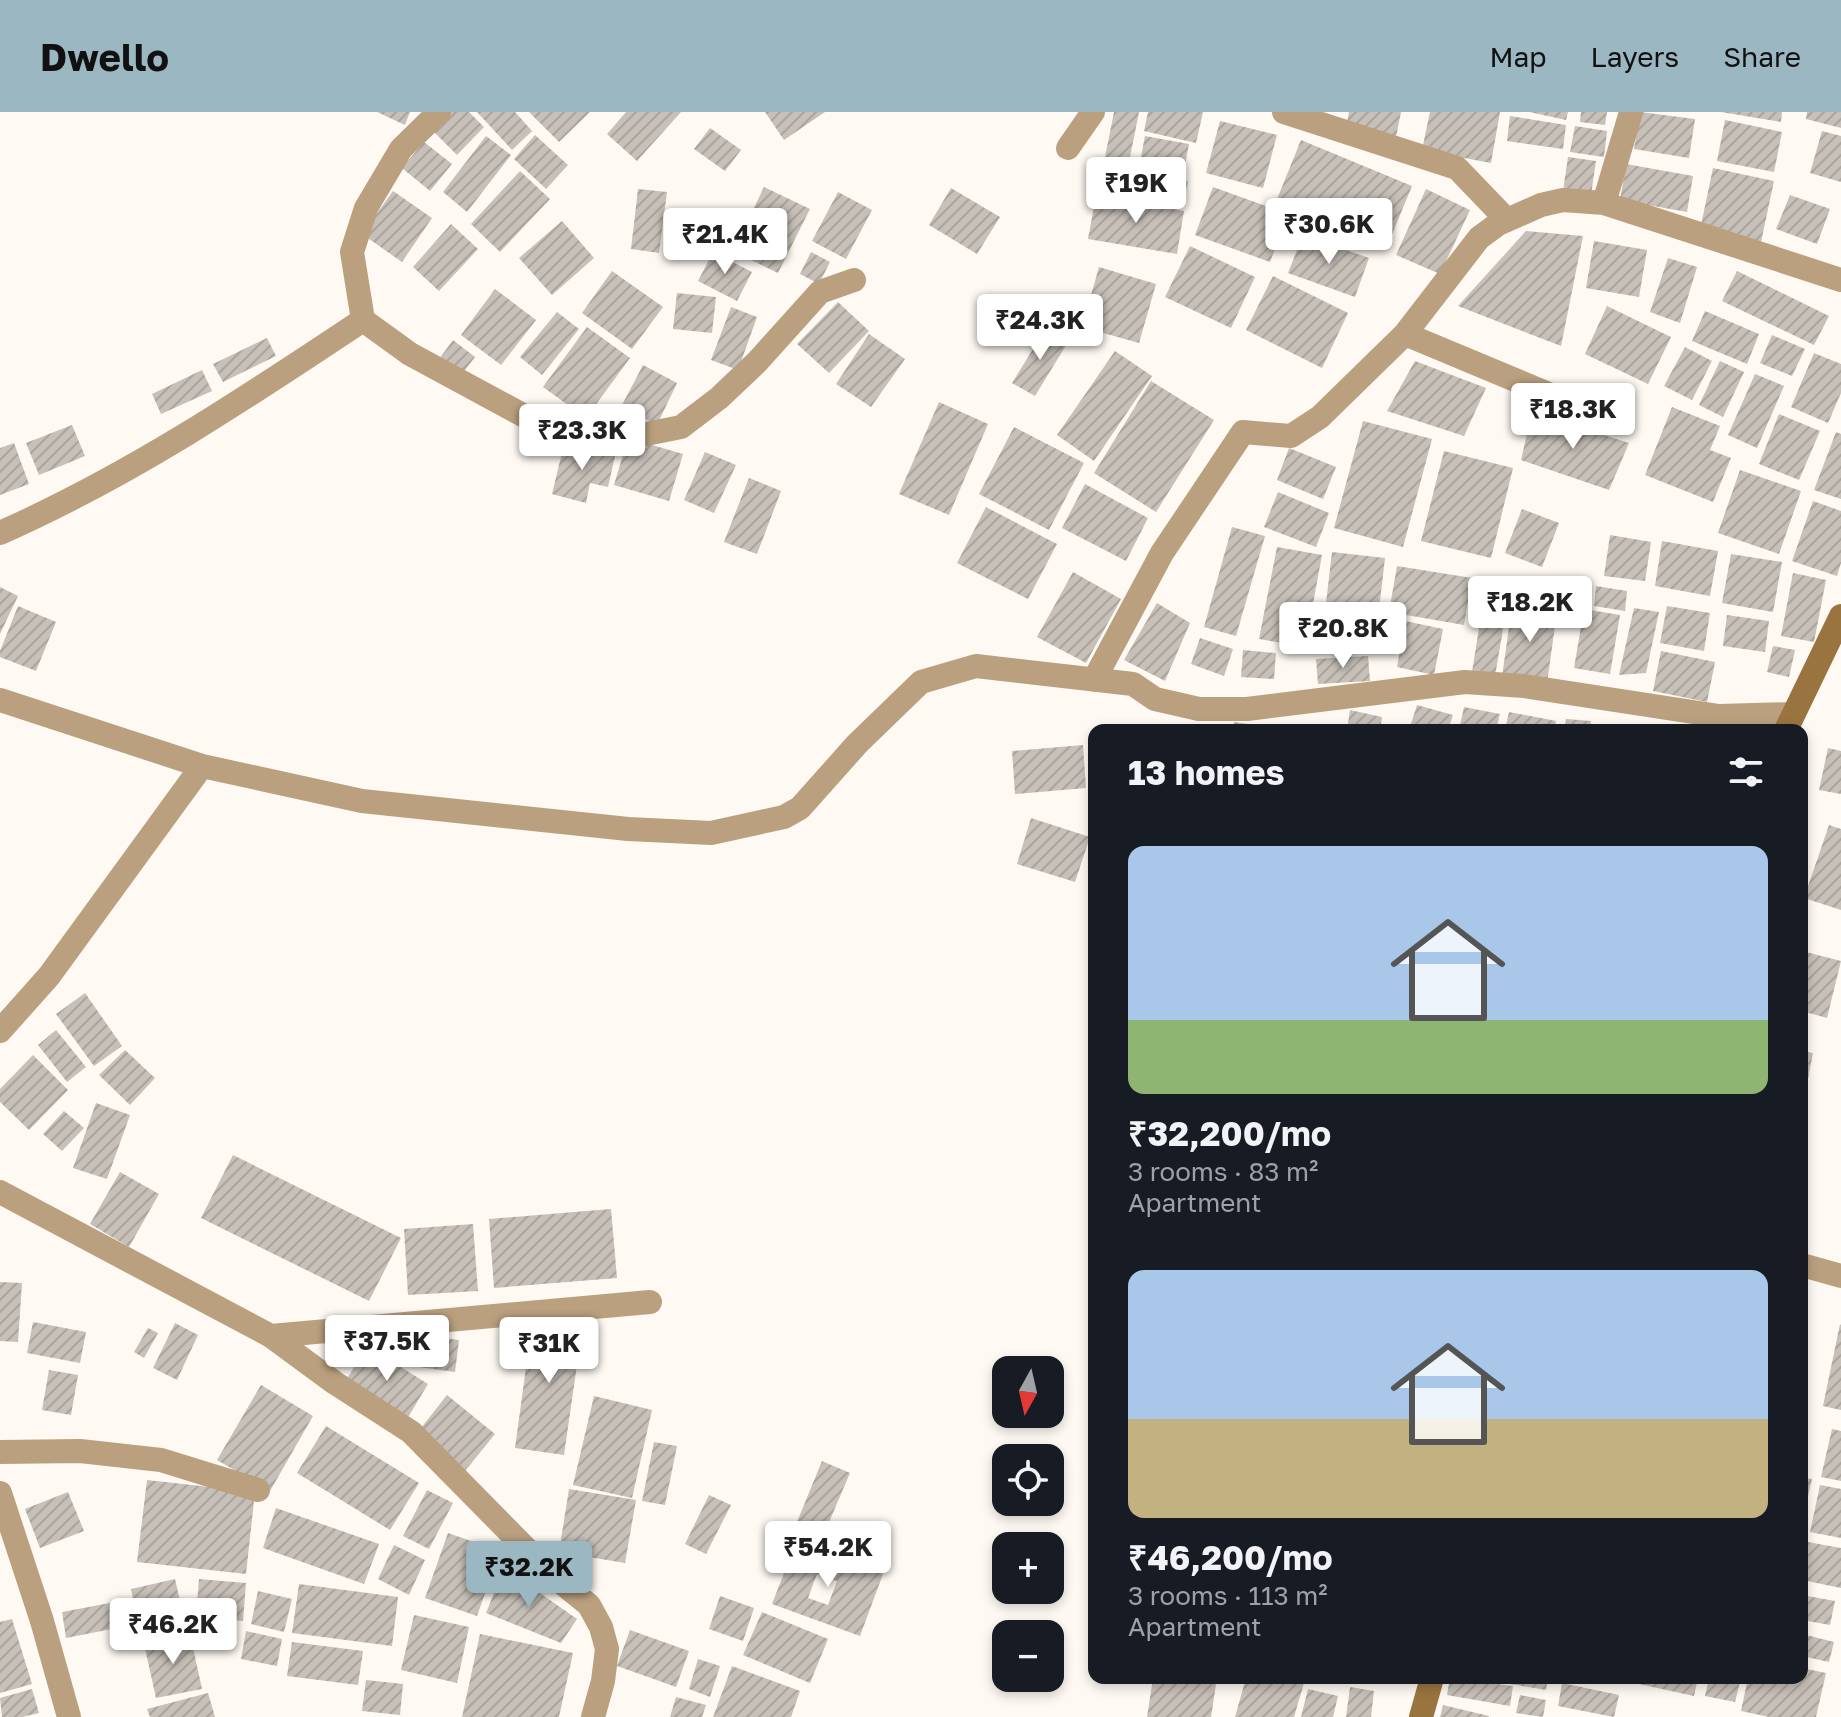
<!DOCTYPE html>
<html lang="en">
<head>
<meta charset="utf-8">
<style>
  body { margin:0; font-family:"Golos Text",sans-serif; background:#242831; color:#f1f3f6; height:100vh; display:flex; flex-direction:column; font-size:30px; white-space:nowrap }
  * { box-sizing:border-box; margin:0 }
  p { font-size:26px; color:#9ea1a6 }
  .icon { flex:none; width:44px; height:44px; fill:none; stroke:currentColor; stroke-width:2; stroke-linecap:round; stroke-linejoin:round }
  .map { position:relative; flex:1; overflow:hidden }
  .details { position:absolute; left:1088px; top:612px; width:720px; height:960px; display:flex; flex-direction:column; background:#171b24; border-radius:16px; box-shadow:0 4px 12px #0003 }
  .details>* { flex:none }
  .needle { width:52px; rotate:188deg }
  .fabs { position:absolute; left:992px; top:1244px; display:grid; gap:16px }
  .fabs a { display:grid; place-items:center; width:72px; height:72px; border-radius:16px; background:#171b24; box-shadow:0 4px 12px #0003; font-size:40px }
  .price { position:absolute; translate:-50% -68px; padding:0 18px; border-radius:8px; background:#fff; color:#222; font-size:26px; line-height:52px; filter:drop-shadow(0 2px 4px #0008) }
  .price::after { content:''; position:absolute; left:50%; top:48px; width:24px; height:18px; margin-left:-12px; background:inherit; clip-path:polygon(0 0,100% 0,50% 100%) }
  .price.selected { background:#9ab7c2; color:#111 }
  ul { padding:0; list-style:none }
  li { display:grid; align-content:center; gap:16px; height:424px; padding:0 40px }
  li span { display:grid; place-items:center; height:248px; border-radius:16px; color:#555 }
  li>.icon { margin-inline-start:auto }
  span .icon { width:144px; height:144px; fill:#fffc; stroke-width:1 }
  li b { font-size:34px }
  h2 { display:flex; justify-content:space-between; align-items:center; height:96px; padding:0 40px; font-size:34px }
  header { display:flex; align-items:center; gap:48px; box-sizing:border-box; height:112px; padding:0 40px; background:#9ab7c2; color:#111 }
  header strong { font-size:38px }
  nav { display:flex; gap:44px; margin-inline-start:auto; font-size:28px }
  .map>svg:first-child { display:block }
  .building { fill:url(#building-hatch); fill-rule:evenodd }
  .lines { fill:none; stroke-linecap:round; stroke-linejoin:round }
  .minor { stroke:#baa07e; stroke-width:24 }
  .secondary { stroke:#9a743f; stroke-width:24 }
</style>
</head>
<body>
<header>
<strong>Dwello</strong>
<nav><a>Map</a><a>Layers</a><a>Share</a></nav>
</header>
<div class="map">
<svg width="1841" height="1605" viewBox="0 0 1841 1605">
  <defs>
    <pattern id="building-hatch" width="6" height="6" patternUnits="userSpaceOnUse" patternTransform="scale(2)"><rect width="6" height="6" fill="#c7c0b8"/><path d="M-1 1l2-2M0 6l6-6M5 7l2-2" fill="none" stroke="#aaa49d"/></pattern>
  </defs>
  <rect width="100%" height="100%" fill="#fef9f2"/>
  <path class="building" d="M377 0H410L405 13Z
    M446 0H469L484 15 457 43 430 16Z
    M477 0H515L532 19 512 38Z
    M529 0H590L559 30Z
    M626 0H681L637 49 607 22Z
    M765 0H825L784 28Z
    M1114 0H1139L1129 50 1105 45Z
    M1148 0H1203L1196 31 1144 19Z
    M1349 0H1401L1396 25 1346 15Z
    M1430 0H1500L1491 51 1422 38Z
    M1529 0H1568L1566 8Z
    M1581 0H1607L1605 13 1580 10Z
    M1640 0 1695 7 1689 46 1634 37Z
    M1721 0H1782L1781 10Z
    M1807 0H1841V16L1806 7Z
    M1510 4 1566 13 1563 37 1507 29Z
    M1725 8 1782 20 1774 60 1717 49Z
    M1220 9 1277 23 1263 76 1206 61Z
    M1575 14 1607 19 1604 45 1570 40Z
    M710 16 741 38 725 59 694 37Z
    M1822 19 1841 24V70L1810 61Z
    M535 23 568 53 546 77 514 47Z
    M486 24 511 43 467 100 443 80Z
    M1145 24 1189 32 1183 64 1139 55Z
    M1301 28 1412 74 1386 137 1275 92Z
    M424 30 452 52 430 79 402 56Z
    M1568 45 1596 49 1591 83 1563 79Z
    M1626 52 1693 64 1687 100 1620 88Z
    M1098 53 1188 69 1184 91 1094 75Z
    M1713 56 1774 69 1761 130 1700 118Z
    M520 59 550 87 500 140 471 112Z
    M764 75 810 97 778 161 733 139Z
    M1213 75 1288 102 1270 150 1195 123Z
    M951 76 1000 105 977 142 929 113Z
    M638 77 667 80 659 141 631 137Z
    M1426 77 1470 98 1440 162 1396 143Z
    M393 79 432 106 402 150 362 122Z
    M838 80 872 98 846 147 812 129Z
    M1790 83 1830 97 1817 132 1776 117Z
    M1096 84 1184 99 1177 142 1088 127Z
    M562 109 594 146 552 183 519 146Z
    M451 112 478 137 439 179 413 155Z
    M1526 119 1583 124 1561 234 1458 194Z
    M1303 123 1369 146 1355 185 1288 161Z
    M1594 129 1647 138 1639 185 1586 176Z
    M1190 134 1255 165 1231 216 1165 185Z
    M713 140 752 160 737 189 698 169Z
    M811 140 830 150 819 172 800 162Z
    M1668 146 1697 155 1680 211 1650 200Z
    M1099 155 1156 172 1139 231 1082 215Z
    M612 159 663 195 632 237 582 201Z
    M1737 159 1829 204 1814 233 1722 189Z
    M1273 164 1348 201 1322 256 1246 218Z
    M495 177 536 208 501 253 461 223Z
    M677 181 716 185 712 221 673 217Z
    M838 190 869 219 829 261 797 232Z
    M1607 194 1671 225 1648 272 1585 242Z
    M731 195 757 205 738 258 711 248Z
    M1705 199 1759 222 1747 252 1692 229Z
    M557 200 579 217 542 263 520 245Z
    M587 215 630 246 586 306 543 275Z
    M1046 216 1068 230 1035 284 1012 271Z
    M869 222 905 247 871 295 836 272Z
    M1772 223 1805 237 1792 264 1760 251Z
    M267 226 276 244 223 270 213 252Z
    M453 228 475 245 459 266 437 250Z
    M1685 235 1712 249 1692 288 1664 274Z
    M1115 239 1152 264 1094 349 1057 323Z
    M1814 241 1841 252V281L1828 311 1791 295Z
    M1415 249 1486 276 1464 324 1387 299Z
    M1720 249 1744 260 1723 305 1699 293Z
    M643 253 677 271 657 313 621 295Z
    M202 258 212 279 161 302 152 282Z
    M1755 262 1784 274 1757 336 1728 323Z
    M1151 269 1214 308 1156 400 1094 361Z
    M939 290 988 312 949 403 899 382Z
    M1672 295 1720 314 1710 338 1731 346 1713 390 1645 363Z
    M1532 300 1629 331 1609 378 1521 348Z
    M1779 302 1820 319 1799 368 1759 352Z
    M1363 309 1432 327 1403 435 1334 416Z
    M72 313 85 344 39 363 26 331Z
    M1014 315 1084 351 1049 418 979 382Z
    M1836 320 1841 322V387L1814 378Z
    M628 326 683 342 669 389 614 373Z
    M14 331 29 372 0 383V336Z
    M564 332 615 344 608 375 590 371 586 391 552 382Z
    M1289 336 1336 355 1323 387 1277 368Z
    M1444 339 1513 356 1491 446 1421 429Z
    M705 340 736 353 714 401 684 388Z
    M1740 358 1801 379 1779 442 1718 421Z
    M749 366 781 379 757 442 724 430Z
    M1085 372 1148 406 1126 449 1062 416Z
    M1278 380 1329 401 1316 435 1264 415Z
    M1813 389 1841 399V451L1837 464 1792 449Z
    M986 395 1057 432 1028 487 957 451Z
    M1522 397 1559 411 1542 455 1505 441Z
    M1232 415 1265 424 1236 524 1204 515Z
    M1610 423 1651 430 1645 469 1604 464Z
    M1662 429 1718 439 1710 484 1655 474Z
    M1277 435 1322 443 1305 535 1259 527Z
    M1332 440 1385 446 1374 541 1321 534Z
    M1731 442 1782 450 1773 500 1722 491Z
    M1397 454 1472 466 1464 513 1389 500Z
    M1073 460 1121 487 1086 551 1037 525Z
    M1793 461 1826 468 1814 530 1781 524Z
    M1596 474 1627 479 1625 499 1594 494Z
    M0 475 18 484 0 522Z
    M1157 491 1190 511 1165 569 1124 548Z
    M1483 491 1507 494 1495 564 1472 560Z
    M18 494 56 510 36 559 0 545V539Z
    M1512 494 1557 500 1547 571 1502 565Z
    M1667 494 1710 501 1704 539 1660 531Z
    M1634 496 1659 500 1646 561 1619 563Z
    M1584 497 1620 503 1610 562 1574 556Z
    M1727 503 1769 509 1765 540 1723 534Z
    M1405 509 1443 517 1434 563 1397 555Z
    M1200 526 1233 537 1224 564 1191 552Z
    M1773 534 1795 538 1789 565 1767 560Z
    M1243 538 1276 541 1274 567 1241 565Z
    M1661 539 1715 550 1707 590 1653 579Z
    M1368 544 1370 569 1318 572 1316 547Z
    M1417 593 1453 603 1448 618H1409Z
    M1464 595 1500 602 1496 618H1459Z
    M1350 598 1382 605 1380 618H1347Z
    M1509 600 1556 609 1554 618H1505Z
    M1566 607 1591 609 1590 618H1564Z
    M1234 610 1277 616V618H1233Z
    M1083 633 1086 676 1015 682 1012 639Z
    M1828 636 1841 639V682L1819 678Z
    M1031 706 1090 725 1075 770 1017 752Z
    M1829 713 1841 717V798L1804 786Z
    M1802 839 1841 849 1827 906 1802 899Z
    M85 881 122 934 94 954 56 902Z
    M56 918 86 955 67 970 38 933Z
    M125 938 155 966 130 993 99 963Z
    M1802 939 1813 941 1807 972 1802 971Z
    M33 943 68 978 29 1018 0 990V977Z
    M96 991 130 1003 107 1067 73 1056Z
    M64 999 84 1016 62 1039 43 1022Z
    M233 1043 401 1126 369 1189 201 1106Z
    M120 1060 159 1082 129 1135 90 1112Z
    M611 1097 617 1166 494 1176 489 1107Z
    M473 1112 478 1179 408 1183 404 1117Z
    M0 1170 22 1171 18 1230 0 1229Z
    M533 1204 583 1211 564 1343 515 1336Z
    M33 1210 86 1220 80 1251 27 1241Z
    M175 1211 198 1223 177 1268 153 1256Z
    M1840 1212 1841 1213V1298L1823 1294Z
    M148 1216 158 1221 144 1246 134 1240Z
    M416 1223 459 1228 455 1260 412 1254Z
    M367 1234 428 1272 407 1307 345 1270Z
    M49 1258 78 1263 71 1303 42 1298Z
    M261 1273 313 1304 270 1379 217 1348Z
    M447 1283 495 1322 465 1359 417 1321Z
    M594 1284 652 1298 632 1386 573 1373Z
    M326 1314 419 1371 390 1418 297 1361Z
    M1832 1317 1841 1319V1369L1821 1365Z
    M654 1330 677 1334 665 1393 642 1389Z
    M822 1349 850 1361 824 1422 797 1410Z
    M1802 1365 1812 1367 1803 1406H1802Z
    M147 1368 255 1380 246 1462 137 1450Z
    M1820 1373 1841 1377V1426L1810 1420Z
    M569 1377 636 1388 625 1451 559 1440Z
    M427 1378 453 1391 429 1437 403 1424Z
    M68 1380 84 1419 40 1436 25 1397Z
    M709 1383 731 1393 706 1442 685 1432Z
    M276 1396 379 1432 364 1472 263 1436Z
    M448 1421 500 1439 477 1504 425 1486Z
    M1802 1429 1841 1436V1476L1802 1468Z
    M796 1430 883 1462 860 1524 772 1492ZM817 1462 837 1469 828 1493 808 1486Z
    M394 1433 425 1448 409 1483 378 1467Z
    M504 1456 577 1507 561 1531 486 1501Z
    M175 1467 186 1515 141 1525 131 1477Z
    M199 1467 246 1471 243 1509 196 1505Z
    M299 1472 398 1485 392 1534 292 1521Z
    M258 1479 292 1487 284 1520 251 1512Z
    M1802 1483 1835 1489 1830 1513 1802 1508Z
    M720 1484 754 1496 743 1529 709 1517Z
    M126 1488 132 1513 66 1526 62 1500Z
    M762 1500 828 1527 810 1571 743 1543Z
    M414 1503 469 1515 457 1571 401 1558Z
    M12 1507 32 1572 0 1581V1510Z
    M630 1518 689 1539 676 1575 617 1554Z
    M246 1519 282 1527 277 1554 241 1547Z
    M190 1522 202 1577 156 1586 144 1532Z
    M480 1522 573 1541 559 1605H462Z
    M1802 1522 1834 1530 1829 1550 1802 1544Z
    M292 1530 363 1539 358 1573 287 1564Z
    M698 1547 720 1554 710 1585 689 1577Z
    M732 1554 800 1579 791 1605H713Z
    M1802 1556 1826 1561 1816 1605H1769L1741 1599 1748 1566H1802Z
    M1153 1566H1217L1211 1605H1147Z
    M1246 1566H1288L1304 1571 1294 1605H1235Z
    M1450 1566 1513 1574 1510 1594 1447 1583Z
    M1511 1566H1548L1546 1578 1510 1572Z
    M1640 1566H1698L1694 1584 1639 1572Z
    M1709 1566H1741L1735 1590 1705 1584Z
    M366 1568 403 1572 400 1603 362 1599Z
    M1562 1571 1619 1583 1614 1605 1558 1594Z
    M1350 1575 1374 1579 1371 1605H1346Z
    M32 1577 39 1601 22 1605H2L0 1586Z
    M1308 1577 1338 1584 1333 1605H1301Z
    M208 1581 215 1605H150L147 1597Z
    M1520 1583 1546 1588 1543 1605 1516 1601Z
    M676 1585 706 1593 702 1605H670Z
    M1443 1593 1489 1604V1605H1440Z"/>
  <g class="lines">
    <path class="minor" d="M439 0 401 37 366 96 352 140 363 208 410 242 532 308 591 327 646 322 681 315 719 286 757 250 820 180 854 168
      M1284 0 1457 56 1507 108
      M1068 36 1093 0
      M1604 91 1631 0
      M1405 222 1606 306
      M0 421C129 364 246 286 363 208
      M1094 568 1162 441 1243 320 1291 324 1320 305 1405 222 1479 126 1498 112 1541 93 1563 88 1604 91 1841 168
      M0 588 202 654 362 689 628 717 711 721 784 705 800 696 857 632 921 570 976 554 1133 572 1155 587 1199 597H1247L1465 570 1524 574 1719 604 1792 602
      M0 919 49 864 202 654
      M0 1080 271 1224 335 1271 411 1320 552 1463 589 1493 601 1515 607 1537 603 1569 593 1605
      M1802 1153 1841 1164
      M271 1224 650 1190
      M0 1340 80 1339 161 1348 258 1378
      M0 1381 42 1509 69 1605"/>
    <path class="secondary" d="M1786 618 1841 504
      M1421 1605 1432 1566"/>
  </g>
</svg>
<div class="fabs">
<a><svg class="needle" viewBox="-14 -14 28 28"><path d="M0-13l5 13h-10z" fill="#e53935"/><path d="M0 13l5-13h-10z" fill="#9ea1a6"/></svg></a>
<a><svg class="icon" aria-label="locate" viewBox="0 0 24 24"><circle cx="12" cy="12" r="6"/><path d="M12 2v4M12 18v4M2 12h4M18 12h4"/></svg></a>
<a>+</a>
<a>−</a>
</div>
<b class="price" style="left:1136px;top:113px">₹19K</b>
<b class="price" style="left:1329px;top:154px">₹30.6K</b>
<b class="price" style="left:725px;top:164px">₹21.4K</b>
<b class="price" style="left:1040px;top:250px">₹24.3K</b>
<b class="price" style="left:1573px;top:339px">₹18.3K</b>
<b class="price" style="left:582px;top:360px">₹23.3K</b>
<b class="price" style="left:1530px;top:532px">₹18.2K</b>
<b class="price" style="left:1343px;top:558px">₹20.8K</b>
<b class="price" style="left:387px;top:1271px">₹37.5K</b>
<b class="price" style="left:549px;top:1273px">₹31K</b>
<b class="price" style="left:828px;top:1477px">₹54.2K</b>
<b class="price selected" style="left:529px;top:1497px">₹32.2K</b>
<b class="price" style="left:173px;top:1554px">₹46.2K</b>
<section class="details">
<h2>13 homes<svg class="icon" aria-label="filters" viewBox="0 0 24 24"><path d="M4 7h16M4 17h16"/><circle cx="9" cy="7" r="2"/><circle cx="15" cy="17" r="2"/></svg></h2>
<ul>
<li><span style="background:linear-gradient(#a9c7e8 70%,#8fb573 0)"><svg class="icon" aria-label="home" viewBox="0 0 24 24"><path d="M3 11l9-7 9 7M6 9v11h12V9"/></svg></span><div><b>₹32,200/mo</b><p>3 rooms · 83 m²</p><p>Apartment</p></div></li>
<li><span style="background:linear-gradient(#a9c7e8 60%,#c2b280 0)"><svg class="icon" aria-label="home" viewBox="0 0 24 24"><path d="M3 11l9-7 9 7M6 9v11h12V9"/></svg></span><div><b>₹46,200/mo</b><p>3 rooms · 113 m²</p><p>Apartment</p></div></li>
</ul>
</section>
</div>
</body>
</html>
